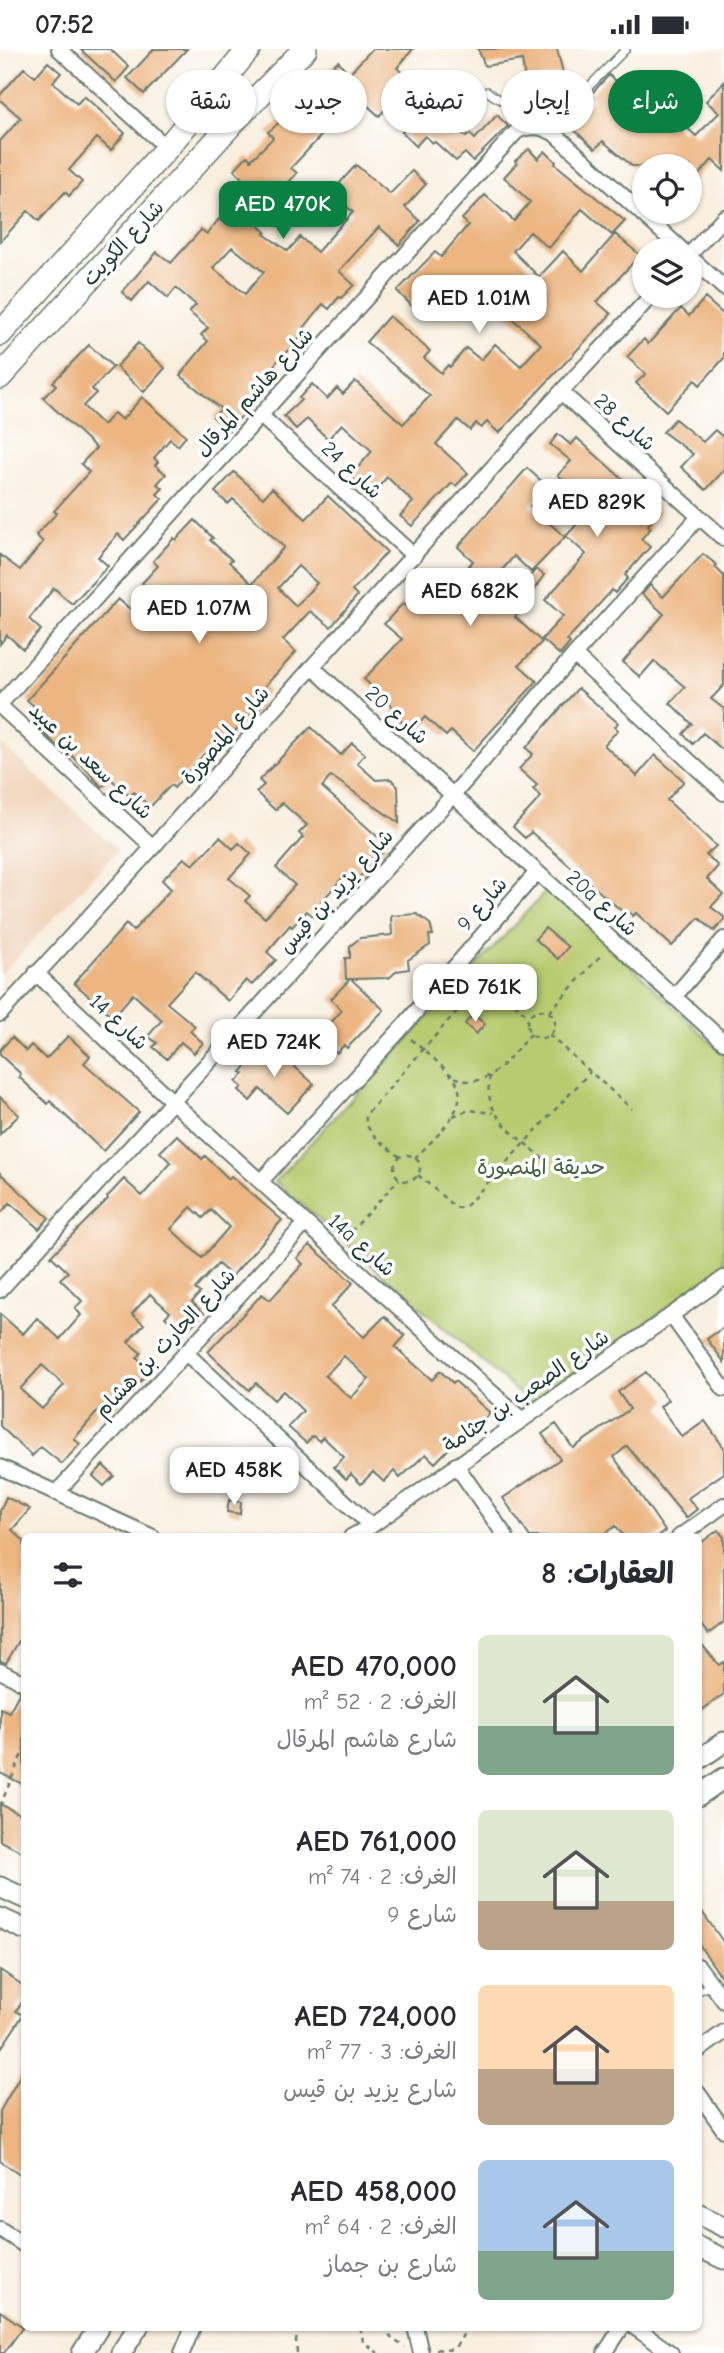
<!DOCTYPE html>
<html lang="ar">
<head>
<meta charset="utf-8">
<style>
  body { margin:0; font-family:"Comic Neue","Playpen Sans Arabic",sans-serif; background:#f2f2f3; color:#2b2b33; direction:rtl; height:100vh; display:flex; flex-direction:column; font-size:26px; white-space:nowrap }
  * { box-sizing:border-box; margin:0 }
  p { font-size:23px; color:#7c7c81 }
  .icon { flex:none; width:38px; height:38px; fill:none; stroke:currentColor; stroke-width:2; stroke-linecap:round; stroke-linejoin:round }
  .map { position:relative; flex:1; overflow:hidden; direction:ltr }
  .side { position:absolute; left:21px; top:1484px; width:681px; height:798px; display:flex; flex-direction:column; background:#fff; border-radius:10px; box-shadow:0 2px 5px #0004; direction:rtl }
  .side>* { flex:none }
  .top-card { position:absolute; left:21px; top:21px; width:682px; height:63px; direction:rtl; display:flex; gap:14px }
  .buttons { position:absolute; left:632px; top:105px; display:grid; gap:14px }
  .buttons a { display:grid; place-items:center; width:70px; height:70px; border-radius:50%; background:#fff; box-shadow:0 2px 5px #0004; font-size:35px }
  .price { position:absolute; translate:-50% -60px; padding:0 16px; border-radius:14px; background:#fff; color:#222; font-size:23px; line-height:46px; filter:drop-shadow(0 2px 4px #0008) }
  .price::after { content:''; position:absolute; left:50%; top:42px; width:21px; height:16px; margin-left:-10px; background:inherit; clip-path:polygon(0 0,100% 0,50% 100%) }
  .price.on { background:#0b8043; color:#fff }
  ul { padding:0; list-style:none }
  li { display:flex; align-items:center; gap:21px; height:175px; padding:0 28px }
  li span { display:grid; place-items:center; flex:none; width:196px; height:140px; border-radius:10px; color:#555 }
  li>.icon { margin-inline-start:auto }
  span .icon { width:84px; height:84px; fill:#fffc; stroke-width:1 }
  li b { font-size:30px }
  h2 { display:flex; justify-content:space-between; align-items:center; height:84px; padding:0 28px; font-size:30px }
  .tag { padding:0 24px; border-radius:32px; background:#fff; box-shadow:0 2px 5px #0004; font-size:24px; line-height:63px }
  .tag.on { background:#0b8043; color:#fff }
  .status { display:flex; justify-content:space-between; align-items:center; height:49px; padding:0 35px; background:#fff; direction:ltr }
  .status svg { height:19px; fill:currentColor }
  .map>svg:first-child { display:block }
  .built { fill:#f0d5bc }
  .green { fill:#b8cb6f; stroke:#6c8452; stroke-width:2 }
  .building { fill:#ecb581; fill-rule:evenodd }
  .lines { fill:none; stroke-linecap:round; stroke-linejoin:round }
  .lane-casing { stroke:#6b7b70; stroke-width:10 }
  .street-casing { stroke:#6b7b70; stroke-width:18 }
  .secondary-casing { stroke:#6b7b70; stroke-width:23 }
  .primary-casing { stroke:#6b7b70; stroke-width:26 }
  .path { stroke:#6b7b70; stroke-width:2.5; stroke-dasharray:5 5; stroke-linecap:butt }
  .lane { stroke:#fff; stroke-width:7 }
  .street { stroke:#fff; stroke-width:14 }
  .secondary { stroke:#fff; stroke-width:19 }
  .primary { stroke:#fff; stroke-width:23 }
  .labels { text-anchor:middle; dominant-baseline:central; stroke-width:7; stroke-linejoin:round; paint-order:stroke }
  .street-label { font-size:21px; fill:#1f3d34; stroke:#fff }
  .park-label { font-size:21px; fill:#456043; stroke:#fff }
</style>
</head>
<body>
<div class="status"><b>07:52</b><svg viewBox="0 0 49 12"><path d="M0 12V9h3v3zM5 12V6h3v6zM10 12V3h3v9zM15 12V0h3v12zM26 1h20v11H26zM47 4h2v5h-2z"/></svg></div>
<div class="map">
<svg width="724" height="2304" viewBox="0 0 724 2304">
  <rect width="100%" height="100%" fill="#fff"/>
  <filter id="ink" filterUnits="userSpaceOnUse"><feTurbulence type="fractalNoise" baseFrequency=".0143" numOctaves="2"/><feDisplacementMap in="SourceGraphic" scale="14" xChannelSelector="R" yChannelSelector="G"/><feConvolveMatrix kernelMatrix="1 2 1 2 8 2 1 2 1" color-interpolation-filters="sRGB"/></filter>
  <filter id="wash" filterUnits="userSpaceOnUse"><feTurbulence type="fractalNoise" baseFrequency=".00686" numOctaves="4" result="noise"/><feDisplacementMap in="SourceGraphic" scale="28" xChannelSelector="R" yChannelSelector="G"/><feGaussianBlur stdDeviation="1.57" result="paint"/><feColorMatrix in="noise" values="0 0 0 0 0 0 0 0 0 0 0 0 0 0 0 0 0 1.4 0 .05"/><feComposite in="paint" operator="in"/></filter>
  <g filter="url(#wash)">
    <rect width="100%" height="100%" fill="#f8efdf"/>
    <path class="built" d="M0 694 118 801 0 926Z"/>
    <path class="green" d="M550 838 724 1006V1219L531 1355 275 1132Z"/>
    <g id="blocks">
      <path class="building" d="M80 0H110L129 18 116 33Z
        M154 0H187L144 45 127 29Z
        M372 0H413L397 19 429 49 416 64 398 47 379 67 367 56 353 71 347 65 334 79 331 76 291 119 297 124 280 143 275 138 257 157 266 165 257 175 266 183 264 185 288 202 300 188 317 203 353 163 333 146 340 139 337 137 356 116 390 145 412 122 426 135 405 158 420 172 399 196 379 178 339 222 354 236 341 249 339 248 329 260 323 255 300 284 303 286 272 318 275 320 241 357 247 361 228 382 213 368 221 360 180 326 208 292 201 286 208 279 189 263 196 256 176 239 168 249 149 232 132 252 122 243 157 203 171 214 201 181 207 185 219 170 221 172 250 138 234 121 247 107 251 111 273 89 268 83 287 67 285 65 297 49 338 12 349 25ZM232 198 264 223 245 245 213 219Z
        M478 0H557L563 24 525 31 522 11 485 17Z
        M48 13 61 24 53 33 77 55 84 47 125 84 111 101 97 89 69 121 82 133 69 147 65 143 39 172 28 162 0 193V92L21 69 0 51V46L24 19 35 28Z
        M609 26 638 53 643 47 682 83 686 78 696 87 719 64 706 52 724 33V122L712 111 690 136V117H632L603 92 595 100 569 76 594 49 591 45Z
        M426 58 454 85 458 81 466 88 470 85 475 90 497 66 508 77 473 112 465 104 456 112 435 93 433 94 425 87 416 97 402 83Z
        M529 100 538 110 545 102 556 113 555 115 625 172 612 186 582 160 549 199 530 183 513 202 539 228 563 202 583 222 615 185 640 206 597 253 611 265 499 384 487 373 481 379 476 374 470 381 458 371 436 395 468 424 456 437 452 434 412 477 400 467 413 453 387 428 372 446 350 428 372 402 342 375 328 390 307 370 296 380 284 367 301 351 299 349 312 335 327 350 337 339 343 345 355 332 403 375 430 347 366 293 389 267 430 302 424 309 441 324 448 316 450 318 466 299 481 311 495 295 521 317 541 295 500 259 511 247 492 230 485 239 471 228 444 260 425 245 413 258 397 242 435 203 441 208 468 176 462 170 485 146 514 172 530 153 504 128 517 114 515 112Z
        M705 249 724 266V309L700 336 695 331 666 362 636 334 646 325 627 308 644 290 648 295 681 259 689 267Z
        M138 294 165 319 144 343 116 318Z
        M89 296 113 318 92 340 96 344 83 357 103 376 114 364 122 371 142 348 186 387 178 397 170 390 154 409 158 413 155 416 166 425 157 435 163 439 157 445 162 450 124 491 118 485 98 508 108 517 72 555 54 539 29 570 41 581 23 600 7 586 0 595V506L20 521 43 493 36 486 57 464 54 462 89 423 81 415 96 399 43 349 56 336 53 333Z
        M675 370 703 393 715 381 724 389V421L706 441 681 418 693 405 663 383Z
        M558 385 571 396 577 389 659 463 648 476 651 479 641 490 650 498 625 526 628 529 615 544 612 541 567 591 570 594 560 606 542 590 563 567 545 551 586 505 566 487 593 458 558 426 571 412 550 395Z
        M527 419 547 437 530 457 565 488 531 523 514 507 485 541 504 557 536 520 544 526 515 568 542 593 519 616 537 632 473 702 451 682 446 687 425 668 412 682 393 664 396 661 364 630 402 590 384 575 403 554 406 556 433 524 450 539 473 512 458 498Z
        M234 423 263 449 272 439 306 470 328 447 387 503 352 542 357 547 331 578 310 562 283 591 296 603 264 638 268 642 257 654 261 657 215 701 211 697 174 739 171 736 150 758 134 743 129 747 111 730 102 738 84 718 62 698 60 700 35 675 44 666 27 651 118 550 146 573 164 553 142 534 158 517 153 512 174 489 176 491 195 471 213 489 210 491 232 511 229 513 252 535 284 498 233 450 228 455 215 443ZM298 517 317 534 296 557 278 539Z
        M703 505 717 516 715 518 724 527V636L711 650 724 660V702L703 684 693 695 683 685 692 675 670 654 685 638 654 612 640 628 623 613 664 565 642 545 650 536 663 548Z
        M578 639 618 674 615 678 618 681 604 696 637 727 655 706 684 732 667 751 716 797 706 806 718 817 707 830 723 845 711 858 724 868V871L714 882 699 869 672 897 636 864 633 867 628 862 625 865 531 783 525 789 513 778 541 748 533 740 537 736 519 720 533 705 526 699Z
        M311 678 341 706 352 694 365 705 357 714 376 731 391 730 398 738 399 774 331 727 322 738 388 797 354 834 345 826 321 853 330 861 319 872 307 862 292 878 290 876 267 903 276 911 252 936 246 931 228 952 195 923 167 954 195 977 190 982 203 994 194 1004 181 993 167 1010 153 998 157 994 148 987 162 971 133 945 113 968 74 934 126 875 133 882 171 840 162 831 184 809 193 816 220 788 233 800 239 794 251 805 229 829 250 847 245 852 265 869 295 836 276 819 303 788 299 784 307 776 282 754 275 761 256 743 264 736 259 731Z
        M417 865 430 875 433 886H429L430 896 408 911 409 920 397 922 389 929 351 930 384 961 347 999 344 996 337 1004 331 1000 327 1004 314 993 342 961 331 950 350 930H346L345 909H350V897L360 889 392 886 391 867Z
        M545 879 568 898 558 910 535 890Z
        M473 965 485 975 476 985 465 975Z
        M68 987 90 1007 84 1014 139 1063 103 1102 50 1052 48 1055 19 1028 21 1025 0 1006V1001L12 988 26 1002 31 996 46 1010Z
        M267 993 314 1035 287 1064 260 1040 250 1052 239 1041 242 1038 236 1033 244 1025 241 1023Z
        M0 1048 19 1066 0 1085Z
        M177 1086 202 1110 205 1107 229 1130 231 1127 282 1171 232 1227 218 1215 195 1240 200 1244 192 1253 204 1264 183 1285 165 1268 170 1263 150 1245 132 1265 144 1275 128 1293 141 1304 137 1309 150 1322 113 1362 105 1354 74 1390 80 1395 62 1415 41 1398 32 1407 0 1377V1265L23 1285 37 1269 60 1290 81 1266 75 1259 82 1252 60 1230 68 1223 51 1207 108 1150 107 1148 124 1130 142 1147 171 1114 160 1103ZM191 1158 203 1169 211 1161 229 1178 202 1209 171 1180ZM42 1316 64 1336 42 1360 20 1340Z
        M0 1124 49 1169 39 1180 10 1154 0 1165Z
        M310 1196 353 1234 331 1258 364 1288 385 1267 405 1287 395 1298 432 1331 440 1322 453 1334 455 1332 490 1364 471 1385 467 1381 435 1414 426 1405 400 1429 394 1422 384 1433 373 1423 361 1435 351 1425 346 1430 334 1418 344 1408 323 1388 319 1392 313 1387 306 1394 288 1378 303 1362 283 1342 274 1351 256 1334 249 1341 208 1303 262 1245 270 1251 303 1215 297 1209ZM344 1307 369 1330 351 1349 325 1327Z
        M724 1278V1313L707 1290Z
        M646 1323 668 1351 660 1358 682 1388 705 1372 724 1399V1424L688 1449 697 1460 686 1469 627 1397 614 1408 665 1482 657 1488H624L616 1477 600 1488H530L503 1449 560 1410 542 1385 556 1375 573 1399 630 1360 618 1343Z
        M103 1416 114 1427 104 1437 93 1427Z
        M6 1448 30 1460 12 1481 24 1492V1595L19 1592 6 1614 0 1612V1462Z
        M229 1451 241 1453 240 1465 227 1463Z
        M718 1481 724 1488V1573L708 1585 698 1572V1496Z
        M698 1591 719 1616 724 1613V1645L698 1664Z
        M20 1643 24 1644V1736L0 1724V1659L9 1663Z
        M0 1755 24 1767V1804L0 1792Z
        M698 1857 724 1894V1932L698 1894Z
        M0 1921 24 1937V1950L16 1962 23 1966 0 2001Z
        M24 2020V2129L0 2112V2062Z
        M0 2262 23 2278 4 2304H0Z"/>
    </g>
  </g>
  <g filter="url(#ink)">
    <use href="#blocks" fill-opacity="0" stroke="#6b7b70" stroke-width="2"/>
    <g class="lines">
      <defs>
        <path id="lane" d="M487 42C511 63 542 55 571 54
          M547 80 626 0
          M698 1942 712 1936"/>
        <path id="street" d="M59 0 167 99
          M690 205 724 168
          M690 208 724 239
          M561 343 724 490
          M261 367 414 507
          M574 606 724 744
          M312 618 724 993
          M0 655 517 82C531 76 542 77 555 85L682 201
          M0 657 153 798
          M36 924 173 1053 522 1371
          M674 948 724 890
          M0 965 153 798 312 618 561 343 651 247
          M261 1132 400 981 537 823
          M0 1241 453 746 574 606 699 468
          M671 1266 724 1340
          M185 1303 371 1477
          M456 1416 506 1488
          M0 1418 153 1488
          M56 1444 306 1174
          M351 1488 371 1477 724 1229
          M679 1488 724 1456
          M0 1622 24 1634
          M698 1917 724 1952
          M698 2002 724 1983
          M698 2044 724 2081
          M0 2180 24 2196
          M415 2278 421 2304
          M634 2278 671 2304
          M182 2304 193 2278
          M605 2304 622 2278"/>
        <path id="secondary" d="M698 1711 724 1693
          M698 1747 724 1729
          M0 1838 24 1849
          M0 1869 24 1880
          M698 2165 724 2178
          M698 2198 724 2210
          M82 2304 99 2278
          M121 2304 138 2278"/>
        <path id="primary" d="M0 285 167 99 249 0
          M0 328 238 68 305 0"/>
      </defs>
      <use href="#lane" class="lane-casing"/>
      <use href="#street" class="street-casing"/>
      <use href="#secondary" class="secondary-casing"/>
      <use href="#primary" class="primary-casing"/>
      <path class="path" d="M527 975a14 14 0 1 1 28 0a14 14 0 1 1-28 0Z
        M549 963 603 904
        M549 986 632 1060
        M411 990C424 1002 440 1014 452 1027 477 1055 433 1090 415 1109
        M490 1027C481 1067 517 1086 544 1110
        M455 1028C487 1045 511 1005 531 985
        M453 1067 469 1061 493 1064
        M394 1119a13 13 0 1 1 26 0a13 13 0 1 1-26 0Z
        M400 1108C387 1097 363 1084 366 1066L476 940 486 935 497 938 529 968
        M418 1126 455 1158 459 1159 467 1156 590 1023
        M344 1190 399 1130
        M0 1757 24 1700
        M360 2278 363 2292 378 2304
        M383 2278 392 2290 405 2298
        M436 2300C458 2304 458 2294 467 2278
        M297 2304 296 2292 299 2278"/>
      <use href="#lane" class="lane"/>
      <use href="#street" class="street"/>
      <use href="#secondary" class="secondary"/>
      <use href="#primary" class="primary"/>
    </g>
  </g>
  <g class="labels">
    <g class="street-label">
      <text transform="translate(123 194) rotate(-47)">شارع الكويت</text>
      <text transform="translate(254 343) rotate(-48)">شارع هاشم المرقال</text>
      <text transform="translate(625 373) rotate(42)">شارع 28</text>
      <text transform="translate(352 421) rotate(43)">شارع 24</text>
      <text transform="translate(397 666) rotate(42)">شارع 20</text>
      <text transform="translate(225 686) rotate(-49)">شارع المنصورة</text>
      <text transform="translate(91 712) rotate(43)">شارع سعد بن عبيد</text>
      <text transform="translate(336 842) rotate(-48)">شارع يزيد بن قيس</text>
      <text transform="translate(602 854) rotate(42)">20a شارع</text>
      <text transform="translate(482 855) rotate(-49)">شارع 9</text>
      <text transform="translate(119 973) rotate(43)">شارع 14</text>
      <text transform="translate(362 1196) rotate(42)">14a شارع</text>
      <text transform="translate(165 1294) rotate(-47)">شارع الحارث بن هشام</text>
      <text transform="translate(526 1342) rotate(-35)">شارع الصعب بن جثامة</text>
    </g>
    <g class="park-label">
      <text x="541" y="1118">حديقة المنصورة</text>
    </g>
  </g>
</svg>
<div class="buttons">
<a><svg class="icon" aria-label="locate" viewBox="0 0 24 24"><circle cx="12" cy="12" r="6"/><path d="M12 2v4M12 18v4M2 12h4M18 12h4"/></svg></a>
<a><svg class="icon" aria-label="layers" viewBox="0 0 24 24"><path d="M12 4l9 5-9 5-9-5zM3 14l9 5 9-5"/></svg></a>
</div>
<b class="price on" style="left:283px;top:192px">AED 470K</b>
<b class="price" style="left:479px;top:286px">AED 1.01M</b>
<b class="price" style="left:597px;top:490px">AED 829K</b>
<b class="price" style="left:470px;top:579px">AED 682K</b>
<b class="price" style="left:199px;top:596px">AED 1.07M</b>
<b class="price" style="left:475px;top:975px">AED 761K</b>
<b class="price" style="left:274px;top:1030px">AED 724K</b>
<b class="price" style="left:234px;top:1458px">AED 458K</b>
<div class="top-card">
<a class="tag on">شراء</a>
<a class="tag">إيجار</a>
<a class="tag">تصفية</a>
<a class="tag">جديد</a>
<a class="tag">شقة</a>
</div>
<section class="side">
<h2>العقارات: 8<svg class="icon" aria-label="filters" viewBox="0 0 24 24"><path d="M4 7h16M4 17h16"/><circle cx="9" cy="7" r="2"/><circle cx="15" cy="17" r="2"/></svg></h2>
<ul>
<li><span style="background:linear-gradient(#dfe7d0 65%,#7fa58c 0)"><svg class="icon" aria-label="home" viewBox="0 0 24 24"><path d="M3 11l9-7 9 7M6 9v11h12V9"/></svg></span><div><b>AED 470,000</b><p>الغرف: 2 · 52 m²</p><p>شارع هاشم المرقال</p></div></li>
<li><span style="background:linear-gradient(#dfe7d0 65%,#b9a48a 0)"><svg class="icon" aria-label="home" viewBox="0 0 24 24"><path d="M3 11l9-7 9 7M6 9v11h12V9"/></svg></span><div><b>AED 761,000</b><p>الغرف: 2 · 74 m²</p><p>شارع 9</p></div></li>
<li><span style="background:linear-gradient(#ffd9b3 60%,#b9a48a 0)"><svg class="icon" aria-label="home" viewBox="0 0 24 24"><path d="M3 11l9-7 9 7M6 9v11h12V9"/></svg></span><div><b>AED 724,000</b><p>الغرف: 3 · 77 m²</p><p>شارع يزيد بن قيس</p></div></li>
<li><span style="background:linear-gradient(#a9c7e8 65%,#7fa58c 0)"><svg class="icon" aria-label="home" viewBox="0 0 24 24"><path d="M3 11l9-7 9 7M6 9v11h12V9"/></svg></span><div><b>AED 458,000</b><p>الغرف: 2 · 64 m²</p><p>شارع بن جماز</p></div></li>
</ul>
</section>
</div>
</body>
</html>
